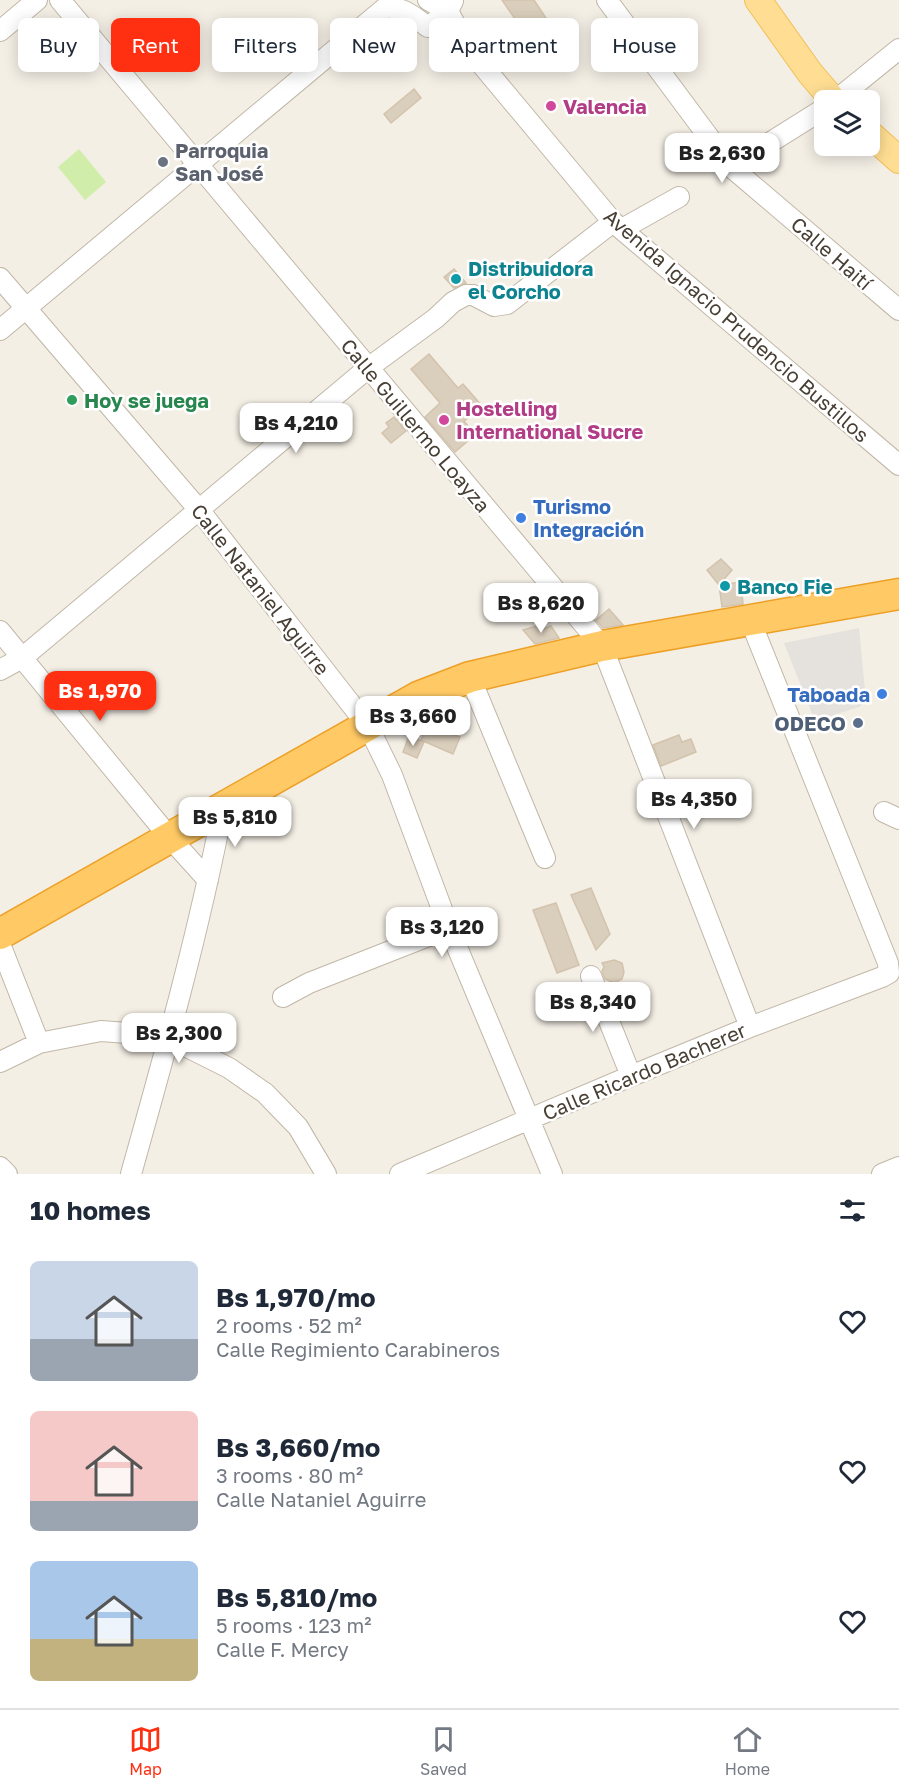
<!DOCTYPE html>
<html lang="en">
<head>
<meta charset="utf-8">
<style>
  body { margin:0; font-family:"Golos Text",sans-serif; background:#f2f2f3; color:#1f2937; height:100vh; display:flex; flex-direction:column; font-size:22px; white-space:nowrap }
  * { box-sizing:border-box; margin:0 }
  p { font-size:20px; color:#747a83 }
  .icon { flex:none; width:33px; height:33px; fill:none; stroke:currentColor; stroke-width:2; stroke-linecap:round; stroke-linejoin:round }
  .map { position:relative; height:1174px; overflow:hidden }
  .drawer { display:flex; flex-direction:column; background:#fff; flex:1 }
  .drawer>* { flex:none }
  .hud { position:absolute; left:18px; top:18px; width:864px; height:54px; display:flex; gap:12px }
  .fabs { position:absolute; left:814px; top:90px; display:grid; gap:12px }
  .fabs a { display:grid; place-items:center; width:66px; height:66px; border-radius:9px; background:#fff; box-shadow:0 3px 15px #0003; font-size:30px }
  .price { position:absolute; translate:-50% -51px; padding:0 14px; border-radius:12px; background:#fff; color:#222; font-size:20px; line-height:39px; filter:drop-shadow(0 2px 3px #0008) }
  .price::after { content:''; position:absolute; left:50%; top:36px; width:18px; height:14px; margin-left:-9px; background:inherit; clip-path:polygon(0 0,100% 0,50% 100%) }
  .price.selected { background:#ff3011; color:#fff }
  ul { padding:0; list-style:none }
  li { display:flex; align-items:center; gap:18px; height:150px; padding:0 30px }
  li span { display:grid; place-items:center; flex:none; width:168px; height:120px; border-radius:9px; color:#555 }
  li>.icon { margin-inline-start:auto }
  span .icon { width:72px; height:72px; fill:#fffc; stroke-width:1 }
  li b { font-size:26px }
  h2 { display:flex; justify-content:space-between; align-items:center; height:72px; padding:0 30px; font-size:26px }
  .pill { padding:0 21px; border-radius:9px; background:#fff; box-shadow:0 3px 15px #0003; font-size:21px; line-height:54px }
  .pill.selected { background:#ff3011; color:#fff }
  .tabs { display:flex; justify-content:space-around; align-items:center; height:84px; border-top:2px solid #e0e1e3; background:#fff; font-size:16px; color:#747a83 }
  .tabs a { display:grid; justify-items:center; gap:3px }
  .tabs .selected { color:#ff3011 }
  .map>svg:first-child { display:block }
  .green { fill:#d0eda9 }
  .parking { fill:#e5e2de }
  .building { fill:#dacebc; stroke:#d3c3ac; stroke-width:1.5 }
  .lines { fill:none; stroke-linecap:round; stroke-linejoin:round }
  .minor-casing { stroke:#c1b7a7; stroke-width:22 }
  .major-casing { stroke:#f0bf58; stroke-width:28 }
  .highway-casing { stroke:#eda026; stroke-width:33 }
  .minor { stroke:#fff; stroke-width:20 }
  .major { stroke:#ffde93; stroke-width:26 }
  .highway { stroke:#ffc965; stroke-width:30 }
  .hotel-dot { fill:#d1479c; stroke:#fff; stroke-width:2 }
  .worship-dot { fill:#6b7280; stroke:#fff; stroke-width:2 }
  .culture-dot { fill:#0f9aa8; stroke:#fff; stroke-width:2 }
  .leisure-dot { fill:#2e9e5b; stroke:#fff; stroke-width:2 }
  .shop-dot { fill:#3f7fe0; stroke:#fff; stroke-width:2 }
  .service-dot { fill:#5c6f8a; stroke:#fff; stroke-width:2 }
  .labels { text-anchor:middle; dominant-baseline:central; stroke-width:5; stroke-linejoin:round; paint-order:stroke }
  .hotel-label { font-size:20px; font-weight:bold; fill:#b23c85; stroke:#fff; text-anchor:start }
  .worship-label { font-size:20px; font-weight:bold; fill:#5b616d; stroke:#fff; text-anchor:start }
  .street-label { font-size:20px; fill:#483f34; stroke:#fff }
  .culture-label { font-size:20px; font-weight:bold; fill:#0d838f; stroke:#fff; text-anchor:start }
  .leisure-label { font-size:20px; font-weight:bold; fill:#27864d; stroke:#fff; text-anchor:start }
  .shop-label { font-size:20px; font-weight:bold; fill:#366cbe; stroke:#fff; text-anchor:start }
  .service-label { font-size:20px; font-weight:bold; fill:#4e5e75; stroke:#fff; text-anchor:end }
</style>
</head>
<body>
<div class="map">
<svg width="899" height="1174" viewBox="0 0 899 1174">
  <rect width="100%" height="100%" fill="#f4efe5"/>
  <path class="green" d="M79 149 106 182 85 200 58 167Z"/>
  <path class="parking" d="M859 628 866 700 859 707 815 721 784 643Z"/>
  <path class="building" d="M502 0H534L546 18 524 32Z
    M414 89 421 98 391 123 384 114Z
    M454 269 466 283 454 288 444 277Z
    M429 354 458 388 463 384 483 407 464 421 475 435 455 452 425 417 440 403 411 369Z
    M394 417 406 431 391 443 382 433 389 427 386 423Z
    M721 559 732 570 719 585 707 570Z
    M741 582 743 604 722 607 719 585Z
    M609 609 623 625 603 628 596 620Z
    M537 626 540 630 551 626 559 638 535 644 523 630Z
    M436 708 450 714 443 731 460 737 453 754 421 740 433 710Z
    M679 735 682 742 691 739 696 752 661 766 653 745Z
    M409 736 424 742 417 758 403 752Z
    M591 888 610 934 596 950 571 895Z
    M556 903 579 965 557 973 533 910Z
    M614 960 622 963 624 972 622 979 614 983 605 979 602 971 604 967 602 963Z"/>
  <g class="lines">
    <defs>
      <path id="minor" d="M60 0 602 646 750 1027
        M428 0 448 11
        M607 0 731 167 899 310
        M448 11 467 47 613 222 899 465
        M0 31 37 0
        M836 100 899 49
        M731 167 825 108
        M622 229 679 197
        M0 278 200 511 368 726 392 775 449 928 552 1174
        M0 330 385 8C403 6 414 17 428 27L448 11 453 1
        M0 631 170 838 208 880
        M0 670 22 658 368 368 436 318 453 302 466 295H473L494 306 507 304 613 222
        M470 677 545 858
        M884 812 899 819
        M0 944 39 1043
        M591 976 631 1076
        M283 997 309 983 449 928
        M0 1062 39 1043 101 1031 140 1034 169 1038 229 1068 265 1093 298 1127 326 1174
        M0 1167 7 1174
        M131 1174C165 1053 199 931 223 807
        M400 1174 631 1076 750 1027 882 977 889 973 888 963 750 620
        M882 1174 899 1167"/>
      <path id="major" d="M758 0 810 73 833 100
        M870 134 899 160"/>
      <path id="highway" d="M0 934 418 697 470 677 602 646 899 594"/>
    </defs>
    <use href="#minor" class="minor-casing"/>
    <use href="#major" class="major-casing"/>
    <use href="#highway" class="highway-casing"/>
    <use href="#minor" class="minor"/>
    <use href="#major" class="major"/>
    <use href="#highway" class="highway"/>
  </g>
  <g class="hotel-dot">
    <circle cx="551" cy="106" r="6"/>
    <circle cx="444" cy="420" r="6"/>
  </g>
  <circle class="worship-dot" cx="163" cy="162" r="6"/>
  <g class="culture-dot">
    <circle cx="456" cy="279" r="6"/>
    <circle cx="725" cy="586" r="6"/>
  </g>
  <circle class="leisure-dot" cx="72" cy="400" r="6"/>
  <g class="shop-dot">
    <circle cx="521" cy="518" r="6"/>
    <circle cx="882" cy="694" r="6"/>
  </g>
  <circle class="service-dot" cx="858" cy="723" r="6"/>
  <g class="labels">
    <g class="hotel-label">
      <text x="563" y="106">Valencia</text>
      <text x="456" y="408">Hostelling<tspan x="456" dy="23">International Sucre</tspan></text>
    </g>
    <g class="worship-label">
      <text x="175" y="150">Parroquia<tspan x="175" dy="23">San José</tspan></text>
    </g>
    <g class="street-label">
      <text transform="translate(832 253) rotate(41)">Calle Haití</text>
      <text transform="translate(737 325) rotate(41)">Avenida Ignacio Prudencio Bustillos</text>
      <text transform="translate(416 425) rotate(50)">Calle Guillermo Loayza</text>
      <text transform="translate(261 589) rotate(52)">Calle Nataniel Aguirre</text>
      <text transform="translate(644 1071) rotate(-23)">Calle Ricardo Bacherer</text>
    </g>
    <g class="culture-label">
      <text x="468" y="268">Distribuidora<tspan x="468" dy="23">el Corcho</tspan></text>
      <text x="737" y="586">Banco Fie</text>
    </g>
    <g class="leisure-label">
      <text x="84" y="400">Hoy se juega</text>
    </g>
    <g class="shop-label">
      <text x="533" y="506">Turismo<tspan x="533" dy="23">Integración</tspan></text>
      <text x="870" y="694" text-anchor="end">Taboada</text>
    </g>
    <g class="service-label">
      <text x="846" y="723">ODECO</text>
    </g>
  </g>
</svg>
<div class="fabs">
<a><svg class="icon" aria-label="layers" viewBox="0 0 24 24"><path d="M12 4l9 5-9 5-9-5zM3 14l9 5 9-5"/></svg></a>
</div>
<b class="price" style="left:722px;top:184px">Bs 2,630</b>
<b class="price" style="left:296px;top:454px">Bs 4,210</b>
<b class="price" style="left:541px;top:634px">Bs 8,620</b>
<b class="price selected" style="left:100px;top:722px">Bs 1,970</b>
<b class="price" style="left:413px;top:747px">Bs 3,660</b>
<b class="price" style="left:694px;top:830px">Bs 4,350</b>
<b class="price" style="left:235px;top:848px">Bs 5,810</b>
<b class="price" style="left:442px;top:958px">Bs 3,120</b>
<b class="price" style="left:593px;top:1033px">Bs 8,340</b>
<b class="price" style="left:179px;top:1064px">Bs 2,300</b>
<div class="hud">
<a class="pill">Buy</a>
<a class="pill selected">Rent</a>
<a class="pill">Filters</a>
<a class="pill">New</a>
<a class="pill">Apartment</a>
<a class="pill">House</a>
</div>
</div>
<section class="drawer">
<h2>10 homes<svg class="icon" aria-label="filters" viewBox="0 0 24 24"><path d="M4 7h16M4 17h16"/><circle cx="9" cy="7" r="2"/><circle cx="15" cy="17" r="2"/></svg></h2>
<ul>
<li><span style="background:linear-gradient(#c9d6e8 65%,#9aa5b1 0)"><svg class="icon" aria-label="home" viewBox="0 0 24 24"><path d="M3 11l9-7 9 7M6 9v11h12V9"/></svg></span><div><b>Bs 1,970/mo</b><p>2 rooms · 52 m²</p><p>Calle Regimiento Carabineros</p></div><svg class="icon" aria-label="heart" viewBox="0 0 24 24"><path d="M12 20l-8-8c-3-5 5-10 8-4 3-6 11-1 8 4z"/></svg></li>
<li><span style="background:linear-gradient(#f6c9c9 75%,#9aa5b1 0)"><svg class="icon" aria-label="home" viewBox="0 0 24 24"><path d="M3 11l9-7 9 7M6 9v11h12V9"/></svg></span><div><b>Bs 3,660/mo</b><p>3 rooms · 80 m²</p><p>Calle Nataniel Aguirre</p></div><svg class="icon" aria-label="heart" viewBox="0 0 24 24"><path d="M12 20l-8-8c-3-5 5-10 8-4 3-6 11-1 8 4z"/></svg></li>
<li><span style="background:linear-gradient(#a9c7e8 65%,#c2b280 0)"><svg class="icon" aria-label="home" viewBox="0 0 24 24"><path d="M3 11l9-7 9 7M6 9v11h12V9"/></svg></span><div><b>Bs 5,810/mo</b><p>5 rooms · 123 m²</p><p>Calle F. Mercy</p></div><svg class="icon" aria-label="heart" viewBox="0 0 24 24"><path d="M12 20l-8-8c-3-5 5-10 8-4 3-6 11-1 8 4z"/></svg></li>
</ul>
</section>
<nav class="tabs">
<a class="selected"><svg class="icon" aria-label="map" viewBox="0 0 24 24"><path d="M3 6l6-2 6 2 6-2v14l-6 2-6-2-6 2zM9 4v14M15 6v14"/></svg>Map</a>
<a><svg class="icon" aria-label="saved" viewBox="0 0 24 24"><path d="M7 4h10v16l-5-4-5 4z"/></svg>Saved</a>
<a><svg class="icon" aria-label="home" viewBox="0 0 24 24"><path d="M3 11l9-7 9 7M6 9v11h12V9"/></svg>Home</a>
</nav>
</body>
</html>
